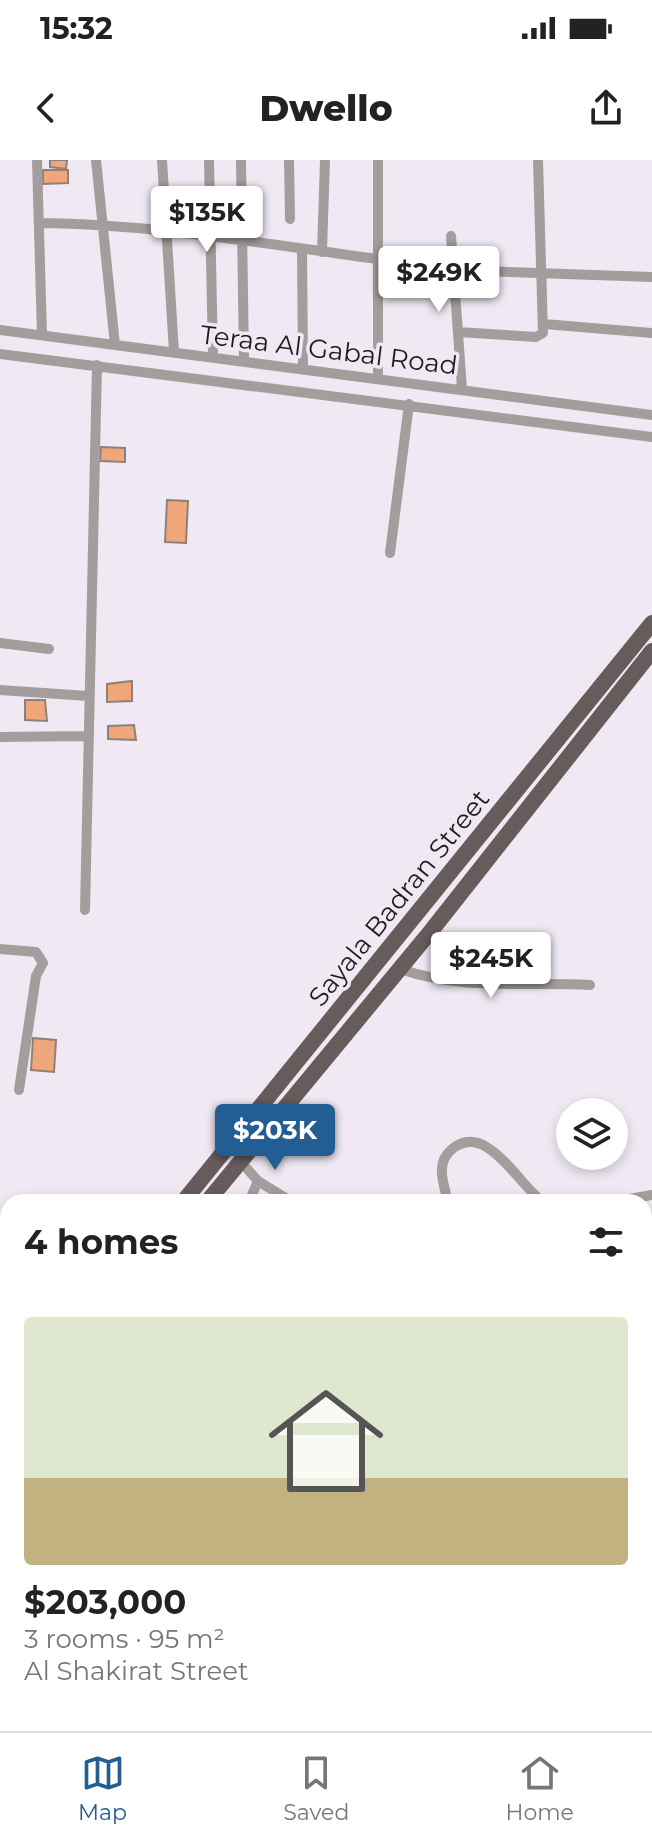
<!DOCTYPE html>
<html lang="en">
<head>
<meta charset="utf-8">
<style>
  body { margin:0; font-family:Montserrat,sans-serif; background:#f2f2f2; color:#222; height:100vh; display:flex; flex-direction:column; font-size:30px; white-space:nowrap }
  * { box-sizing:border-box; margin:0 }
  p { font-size:26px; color:#767676 }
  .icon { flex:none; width:44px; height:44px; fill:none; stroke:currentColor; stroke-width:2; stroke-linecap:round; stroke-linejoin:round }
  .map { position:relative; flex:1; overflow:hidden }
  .drawer { position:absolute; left:0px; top:1034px; width:652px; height:538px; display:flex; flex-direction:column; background:#fff; border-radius:24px 24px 0 0; box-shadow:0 4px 12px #0003 }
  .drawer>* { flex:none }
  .buttons { position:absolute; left:556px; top:938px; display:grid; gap:16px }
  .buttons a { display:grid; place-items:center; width:72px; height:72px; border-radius:50%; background:#fff; box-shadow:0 4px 12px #0003; font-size:40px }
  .price { position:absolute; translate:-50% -68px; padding:0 18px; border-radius:8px; background:#fff; color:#222; font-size:26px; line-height:52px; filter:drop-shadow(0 2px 4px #0008) }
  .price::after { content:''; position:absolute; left:50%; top:48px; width:24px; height:18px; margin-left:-12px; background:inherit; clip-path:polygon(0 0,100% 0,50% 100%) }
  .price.current { background:#225d94; color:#fff }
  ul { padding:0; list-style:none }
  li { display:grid; align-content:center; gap:16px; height:424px; padding:0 24px }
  li span { display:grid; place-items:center; height:248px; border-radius:8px; color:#555 }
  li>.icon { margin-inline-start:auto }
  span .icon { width:144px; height:144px; fill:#fffc; stroke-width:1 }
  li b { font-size:34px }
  h2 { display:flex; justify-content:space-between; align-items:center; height:96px; padding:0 24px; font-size:34px }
  .status { display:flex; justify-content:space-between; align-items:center; height:56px; padding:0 40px; background:#fff; direction:ltr }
  .status svg { height:22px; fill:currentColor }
  header { display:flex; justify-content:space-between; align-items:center; height:104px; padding:0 24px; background:#fff; font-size:36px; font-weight:800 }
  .menu { display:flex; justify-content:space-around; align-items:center; height:112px; border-top:2px solid #e0e0e0; background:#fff; font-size:22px; color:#767676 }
  .menu a { display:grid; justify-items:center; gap:4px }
  .menu .current { color:#225d94 }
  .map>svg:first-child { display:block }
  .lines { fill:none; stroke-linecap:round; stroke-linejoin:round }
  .stream { stroke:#81a5e6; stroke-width:3 }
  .building { fill:#eea67a; stroke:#8d827b; stroke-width:2 }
  .minor { stroke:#a39d9d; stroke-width:10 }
  .primary { stroke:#675c5c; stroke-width:16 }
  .labels { text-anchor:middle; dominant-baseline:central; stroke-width:7; stroke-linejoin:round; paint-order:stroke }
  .street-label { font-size:26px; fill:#1e1b1f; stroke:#f0e9f4 }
</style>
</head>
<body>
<div class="status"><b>15:32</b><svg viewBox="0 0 49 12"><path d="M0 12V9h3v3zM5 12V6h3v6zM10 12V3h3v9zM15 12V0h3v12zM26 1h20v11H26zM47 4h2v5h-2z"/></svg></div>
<header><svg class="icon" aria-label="back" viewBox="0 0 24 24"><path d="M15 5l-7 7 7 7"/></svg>Dwello<svg class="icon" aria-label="share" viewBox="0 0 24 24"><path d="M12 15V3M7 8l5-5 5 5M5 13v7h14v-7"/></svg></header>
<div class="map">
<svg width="652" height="1571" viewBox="0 0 652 1571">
  <rect width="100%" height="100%" fill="#f0e9f4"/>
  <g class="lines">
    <path class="stream" d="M644 1360 652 1362"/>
  </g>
  <path class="building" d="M50 0H67L66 9 50 7Z
    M43 10H68V23L43 24Z
    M101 287 125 288V302L100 301Z
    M167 340 188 341 186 383 165 382Z
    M132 521V541L107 542V524Z
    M25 540H45L47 561 25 560Z
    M134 565 136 580 108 579V566Z
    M33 878 56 880 54 912 31 910Z
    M0 1267H8V1286L0 1285Z
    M0 1288 8 1289V1309H0Z
    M0 1311 8 1313V1332L0 1330Z"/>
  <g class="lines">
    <path class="minor" d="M37 0 42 175
      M96 0 115 185
      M162 0 174 192
      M209 0 213 197
      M241 0 244 201
      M289 0 290 59
      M378 0V218
      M39 63C153 64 265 84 377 99
      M451 76 462 229
      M302 89 303 208
      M322 92 325 0
      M454 110 652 117
      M544 164 652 173
      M0 170 652 255
      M458 172 536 177 543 173 538 0
      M0 194 652 277
      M390 393 409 244
      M0 483 49 489
      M0 530 88 536
      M0 577 88 576
      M85 750 97 205
      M0 789 36 792 43 803 36 816 19 930
      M400 809C465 831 522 821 590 825
      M241 1002 258 1021 292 1042
      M249 1042 258 1021
      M448 1042C444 1024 435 1004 451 990 486 959 519 1026 543 1042
      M613 1042 652 1035
      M648 1347 652 1281
      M644 1368 652 1370"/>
    <path class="primary" d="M183 1042 652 463
      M207 1042 431 771 652 491
      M0 1196 8 1195
      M0 1213H8"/>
  </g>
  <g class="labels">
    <g class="street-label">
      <text transform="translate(329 190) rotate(7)">Teraa Al Gabal Road</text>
      <text transform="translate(399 738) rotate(-51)">Sayala Badran Street</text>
    </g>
  </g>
</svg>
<div class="buttons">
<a><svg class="icon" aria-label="layers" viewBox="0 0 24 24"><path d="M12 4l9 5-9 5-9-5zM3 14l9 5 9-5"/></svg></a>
</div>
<b class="price" style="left:207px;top:94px">$135K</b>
<b class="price" style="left:439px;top:154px">$249K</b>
<b class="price" style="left:491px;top:840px">$245K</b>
<b class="price current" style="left:275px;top:1012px">$203K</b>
<section class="drawer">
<h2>4 homes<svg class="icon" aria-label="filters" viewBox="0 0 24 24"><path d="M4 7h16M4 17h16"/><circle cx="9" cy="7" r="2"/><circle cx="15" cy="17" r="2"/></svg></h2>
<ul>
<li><span style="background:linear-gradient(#dfe7d0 65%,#c2b280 0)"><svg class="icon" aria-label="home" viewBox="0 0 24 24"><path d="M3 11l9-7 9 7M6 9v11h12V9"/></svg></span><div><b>$203,000</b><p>3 rooms · 95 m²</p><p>Al Shakirat Street</p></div></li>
</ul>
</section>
</div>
<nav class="menu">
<a class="current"><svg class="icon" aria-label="map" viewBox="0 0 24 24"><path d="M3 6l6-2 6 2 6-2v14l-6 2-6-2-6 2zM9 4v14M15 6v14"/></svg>Map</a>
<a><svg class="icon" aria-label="saved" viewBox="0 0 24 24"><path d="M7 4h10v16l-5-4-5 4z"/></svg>Saved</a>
<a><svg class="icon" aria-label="home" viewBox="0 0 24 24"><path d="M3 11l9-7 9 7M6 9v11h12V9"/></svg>Home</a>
</nav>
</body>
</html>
